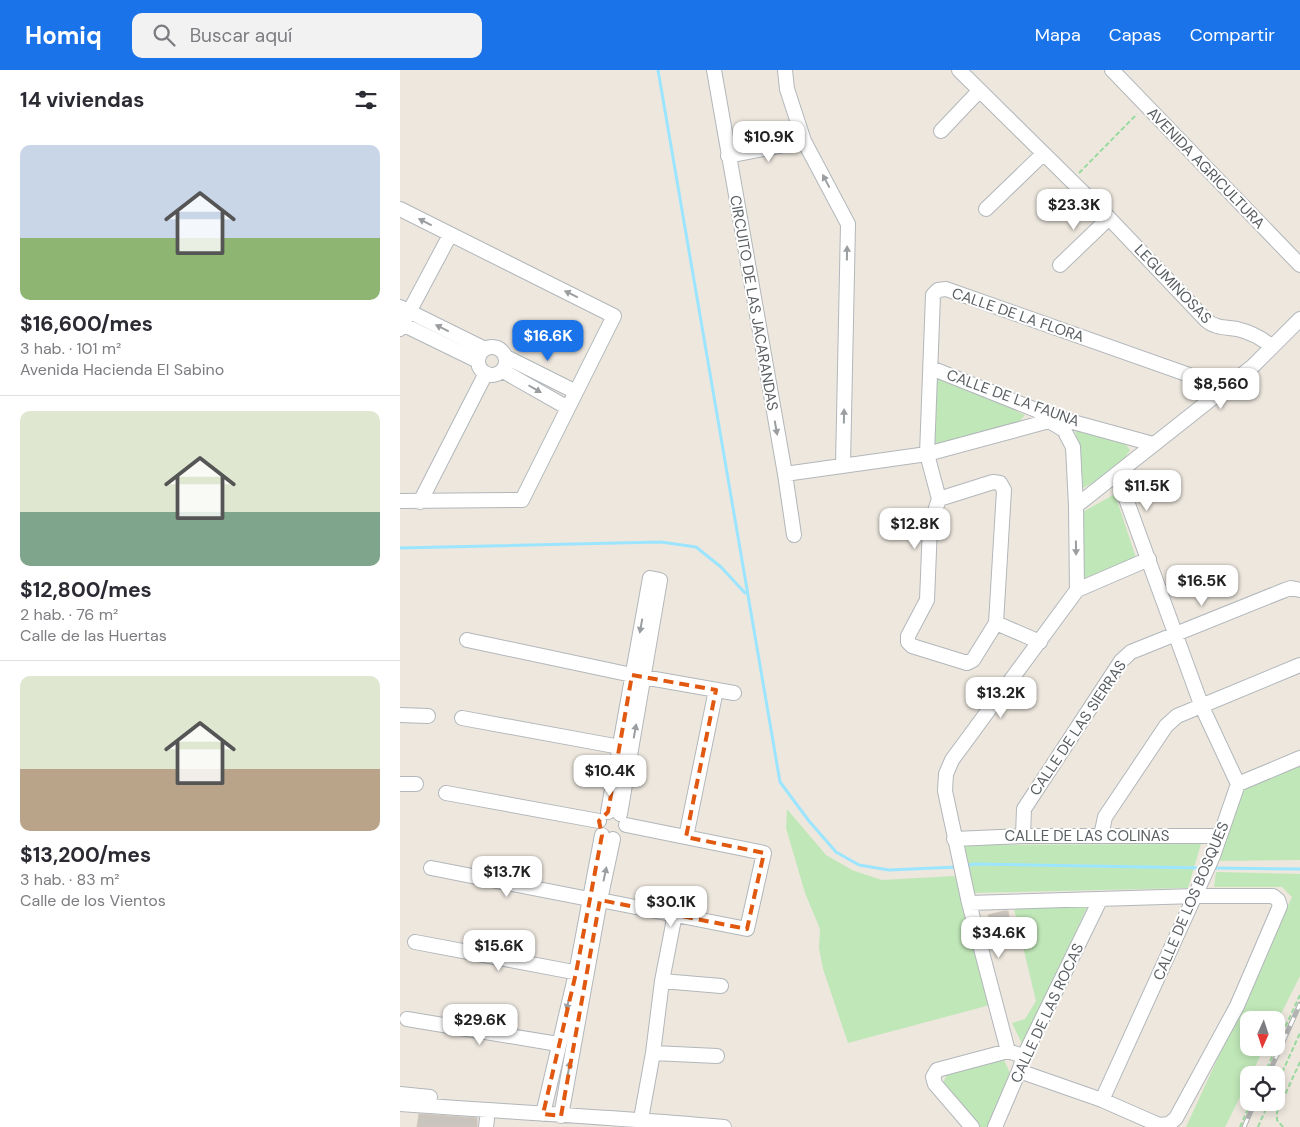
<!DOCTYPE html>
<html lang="es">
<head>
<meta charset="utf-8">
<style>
  body { margin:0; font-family:"DM Sans",sans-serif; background:#f2f2f3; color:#2b2b33; height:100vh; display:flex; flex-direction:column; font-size:19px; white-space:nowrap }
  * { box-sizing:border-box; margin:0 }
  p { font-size:16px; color:#7c7c81 }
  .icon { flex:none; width:28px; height:28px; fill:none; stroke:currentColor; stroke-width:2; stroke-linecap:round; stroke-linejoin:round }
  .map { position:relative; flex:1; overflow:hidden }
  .details { display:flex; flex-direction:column; background:#fff; width:400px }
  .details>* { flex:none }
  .needle { width:32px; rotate:183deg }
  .fabs { position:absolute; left:840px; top:941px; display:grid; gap:10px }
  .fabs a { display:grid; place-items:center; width:45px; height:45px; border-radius:10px; background:#fff; box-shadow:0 2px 8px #0003; font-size:25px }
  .price { position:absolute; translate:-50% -42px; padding:0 11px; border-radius:10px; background:#fff; color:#222; font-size:16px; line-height:32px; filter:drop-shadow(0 1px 2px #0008) }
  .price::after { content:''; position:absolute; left:50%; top:30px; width:15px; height:11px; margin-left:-8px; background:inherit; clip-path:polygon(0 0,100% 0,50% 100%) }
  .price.on { background:#1a73e8; color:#fff }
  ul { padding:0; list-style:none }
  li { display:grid; align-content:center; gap:10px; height:265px; padding:0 20px }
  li+li { border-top:1px solid #e1e1e2 }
  li span { display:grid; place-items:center; height:155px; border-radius:10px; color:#555 }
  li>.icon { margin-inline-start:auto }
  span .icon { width:90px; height:90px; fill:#fffc; stroke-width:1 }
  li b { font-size:21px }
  h2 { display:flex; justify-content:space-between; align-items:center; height:60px; padding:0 20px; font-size:21px }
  header { display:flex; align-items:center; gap:30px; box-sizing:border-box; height:70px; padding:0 25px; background:#1a73e8; color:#fff }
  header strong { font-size:24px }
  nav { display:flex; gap:28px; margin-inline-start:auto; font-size:18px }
  .search { width:350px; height:45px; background:#f2f2f3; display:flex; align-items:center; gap:12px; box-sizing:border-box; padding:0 18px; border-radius:10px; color:#7c7c81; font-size:19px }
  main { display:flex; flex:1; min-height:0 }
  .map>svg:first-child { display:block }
  .green { fill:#c0e7b8 }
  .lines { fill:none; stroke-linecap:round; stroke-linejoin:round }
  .stream { stroke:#9ce5ff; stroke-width:3 }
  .building { fill:#c9c4bd; stroke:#d1c7bc }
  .minor-casing { stroke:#b2b7bb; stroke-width:16 }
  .path { stroke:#9ada9f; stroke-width:2; stroke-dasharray:5 2.5; stroke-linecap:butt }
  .minor { stroke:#fff; stroke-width:14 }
  .rail-casing { stroke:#b1b2b2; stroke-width:5 }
  .rail { stroke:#fff; stroke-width:3; stroke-dasharray:9; stroke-linecap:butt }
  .oneway { fill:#9b9ea0 }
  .marked { fill:none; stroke:#e15910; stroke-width:4; stroke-dasharray:10 6; stroke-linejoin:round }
  .labels { text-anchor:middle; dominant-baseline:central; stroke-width:4; stroke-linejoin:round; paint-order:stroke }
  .street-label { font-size:15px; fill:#585e61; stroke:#fff }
</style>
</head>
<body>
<header>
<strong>Homiq</strong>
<div class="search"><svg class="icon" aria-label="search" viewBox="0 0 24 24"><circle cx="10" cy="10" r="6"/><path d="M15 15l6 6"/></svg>Buscar aquí</div>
<nav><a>Mapa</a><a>Capas</a><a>Compartir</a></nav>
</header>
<main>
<section class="details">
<h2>14 viviendas<svg class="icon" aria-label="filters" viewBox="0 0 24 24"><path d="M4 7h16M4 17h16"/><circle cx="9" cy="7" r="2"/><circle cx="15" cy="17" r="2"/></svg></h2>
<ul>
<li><span style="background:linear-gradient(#c9d6e8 60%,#8fb573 0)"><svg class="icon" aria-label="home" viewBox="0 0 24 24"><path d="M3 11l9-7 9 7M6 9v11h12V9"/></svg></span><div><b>$16,600/mes</b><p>3 hab. · 101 m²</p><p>Avenida Hacienda El Sabino</p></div></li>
<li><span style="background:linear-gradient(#dfe7d0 65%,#7fa58c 0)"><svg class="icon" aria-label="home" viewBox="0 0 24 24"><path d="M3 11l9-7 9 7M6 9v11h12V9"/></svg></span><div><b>$12,800/mes</b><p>2 hab. · 76 m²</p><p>Calle de las Huertas</p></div></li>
<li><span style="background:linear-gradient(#dfe7d0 60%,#b9a48a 0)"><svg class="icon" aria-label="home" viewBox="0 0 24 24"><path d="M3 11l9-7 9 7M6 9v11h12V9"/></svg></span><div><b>$13,200/mes</b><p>3 hab. · 83 m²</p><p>Calle de los Vientos</p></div></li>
</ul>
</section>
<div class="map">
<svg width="900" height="1057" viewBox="0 0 900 1057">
  <rect width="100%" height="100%" fill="#ede7de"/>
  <path class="green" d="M536 305 625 345 620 351 537 375 531 364Z
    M675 360 724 372 730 380 717 400 683 418 681 389Z
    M715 424 736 488 682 509 681 443Z
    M900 696V790L818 791 842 717Z
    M387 739 426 785 452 800 482 810 555 806 590 935 448 973 423 899 419 878 420 859 405 823 386 758Z
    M801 774 788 818 572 823 561 775Z
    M816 802 900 804V906L876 954V950H849V978H864L851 1005H849V1009L825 1057H786L892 827 882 817H814Z
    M689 833 623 976 612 953 625 949 636 931 613 835Z
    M604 990 610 1003 609 1011 591 1057H578L543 1013 547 1004Z"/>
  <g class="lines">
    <path class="stream" d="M258 0 380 712 409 751 436 782 459 795 489 800 557 797
      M0 478 261 472 296 477 321 497 345 523
      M565 796 574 794 804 798
      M813 798 900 799"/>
  </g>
  <path class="building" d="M604 841H608L611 855 592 860 588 845Z
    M19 1044 77 1048V1057H17Z"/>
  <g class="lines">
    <defs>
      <path id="minor" d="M314 0 385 404 394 465
        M385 0 387 19 404 71 448 154 443 395
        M559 0 709 148 806 250C815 258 825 257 837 259 850 262 862 268 872 277
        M712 0 900 195
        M541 61 579 21
        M328 86 404 71
        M0 139 214 246 122 430 0 431
        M586 139 643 84
        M660 195 709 148
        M0 237 85 279
        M0 253 78 291
        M0 259 50 165
        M78 291a14 14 0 1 1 28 0a14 14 0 1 1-28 0Z
        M106 287 176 322
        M531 298 651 346 753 374
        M103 301 168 338
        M649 351 664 360 673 377 676 436 677 520
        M385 404 527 384 649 351
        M539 429 593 412 600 413 604 420 596 553 573 590 567 593 512 576 508 572V566L527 530 530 456 539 429 527 384 533 225 538 220 546 219 826 318
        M20 432 86 303
        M676 436 853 296 900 249
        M596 553 640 572
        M67 570 232 605 334 623
        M0 645 28 646
        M62 648 220 677
        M0 714H16
        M838 714 900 688
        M46 723 199 751
        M208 742 250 508 260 510 220 744
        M623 766 624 739 721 591 731 582 885 520 891 518 900 520
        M701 766 705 747 766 656 777 646 900 595
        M286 767 316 620
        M554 769 623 766H820
        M31 798 189 829
        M200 830 347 859 364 783 226 755
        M569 833 796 826H873L878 830 880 836 837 936 776 1048 769 1054 759 1055 702 1030 619 1001
        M15 872 184 904
        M262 911 321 916
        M7 949 158 974
        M608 981 569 833 545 721 546 704 552 690 677 520 749 489
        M253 983 317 986
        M0 1024 30 1027
        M702 1030 813 786 838 714 802 637 717 404
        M0 1034C108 1042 216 1047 324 1057
        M143 1044 176 903 202 765
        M161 1046 200 830 213 769
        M241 1049 253 983 262 911 275 844
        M86 1057 87 1049
        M572 1057 535 1014 533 1007 537 1000 608 981 617 984
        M595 1057 619 1001 624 986 700 830"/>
    </defs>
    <use href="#minor" class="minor-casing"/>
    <path class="path" d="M679 103 737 44
      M876 977 900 925
      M864 1005 876 978
      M876 1016 900 963
      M840 1057 851 1032
      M858 1057 869 1032
      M883 1057 877 1050V1042L900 992"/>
    <use href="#minor" class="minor"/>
    <defs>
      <path id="rail" d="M868 1005 900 934
        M844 1057 855 1032"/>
    </defs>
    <use href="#rail" class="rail-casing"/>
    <use href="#rail" class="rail"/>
  </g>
  <defs><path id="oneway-solid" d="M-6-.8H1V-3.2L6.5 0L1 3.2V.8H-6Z" transform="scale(1.25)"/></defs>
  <g class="oneway">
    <use href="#oneway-solid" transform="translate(426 111) rotate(-118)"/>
    <use href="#oneway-solid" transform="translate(25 152) rotate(-153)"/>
    <use href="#oneway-solid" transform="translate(447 183) rotate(-89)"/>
    <use href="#oneway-solid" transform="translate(171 224) rotate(-154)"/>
    <use href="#oneway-solid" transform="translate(42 258) rotate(-154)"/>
    <use href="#oneway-solid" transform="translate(135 319) rotate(30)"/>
    <use href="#oneway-solid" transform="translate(444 346) rotate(-89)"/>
    <use href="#oneway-solid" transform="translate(376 358) rotate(80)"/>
    <use href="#oneway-solid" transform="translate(676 478) rotate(89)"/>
    <use href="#oneway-solid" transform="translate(241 556) rotate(100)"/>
    <use href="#oneway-solid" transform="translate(235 661) rotate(-80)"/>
    <use href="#oneway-solid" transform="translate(205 804) rotate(-78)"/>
    <use href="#oneway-solid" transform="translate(168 933) rotate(104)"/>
    <use href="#oneway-solid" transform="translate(169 998) rotate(-80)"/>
  </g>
  <path class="marked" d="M232 605 316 620 286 767 364 783 347 859 200 830 161 1046 143 1044 176 903 202 765 199 751 208 742Z"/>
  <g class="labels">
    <g class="street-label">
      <text transform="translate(806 98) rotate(46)">AVENIDA AGRICULTURA</text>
      <text transform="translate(773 214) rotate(46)">LEGUMINOSAS</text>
      <text transform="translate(354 233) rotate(80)">CIRCUITO DE LAS JACARANDAS</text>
      <text transform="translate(618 245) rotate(19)">CALLE DE LA FLORA</text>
      <text transform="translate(613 328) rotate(20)">CALLE DE LA FAUNA</text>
      <text transform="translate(678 658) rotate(-56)">CALLE DE LAS SIERRAS</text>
      <text x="687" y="766">CALLE DE LAS COLINAS</text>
      <text transform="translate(791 831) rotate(-67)">CALLE DE LOS BOSQUES</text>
      <text transform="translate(647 943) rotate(-65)">CALLE DE LAS ROCAS</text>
    </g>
  </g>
</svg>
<div class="fabs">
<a><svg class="needle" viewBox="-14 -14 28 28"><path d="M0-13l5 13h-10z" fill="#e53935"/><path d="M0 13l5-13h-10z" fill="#7c7c81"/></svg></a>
<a><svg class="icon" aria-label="locate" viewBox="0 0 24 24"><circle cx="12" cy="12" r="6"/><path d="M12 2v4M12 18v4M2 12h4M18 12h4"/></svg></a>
</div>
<b class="price" style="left:369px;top:93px">$10.9K</b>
<b class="price" style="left:674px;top:161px">$23.3K</b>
<b class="price on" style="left:148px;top:292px">$16.6K</b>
<b class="price" style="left:821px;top:340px">$8,560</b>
<b class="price" style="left:747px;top:442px">$11.5K</b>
<b class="price" style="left:515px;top:480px">$12.8K</b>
<b class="price" style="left:802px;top:537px">$16.5K</b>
<b class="price" style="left:601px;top:649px">$13.2K</b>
<b class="price" style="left:210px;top:727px">$10.4K</b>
<b class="price" style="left:107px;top:828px">$13.7K</b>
<b class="price" style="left:271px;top:858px">$30.1K</b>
<b class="price" style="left:599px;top:889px">$34.6K</b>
<b class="price" style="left:99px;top:902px">$15.6K</b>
<b class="price" style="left:80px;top:976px">$29.6K</b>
</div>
</main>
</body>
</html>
